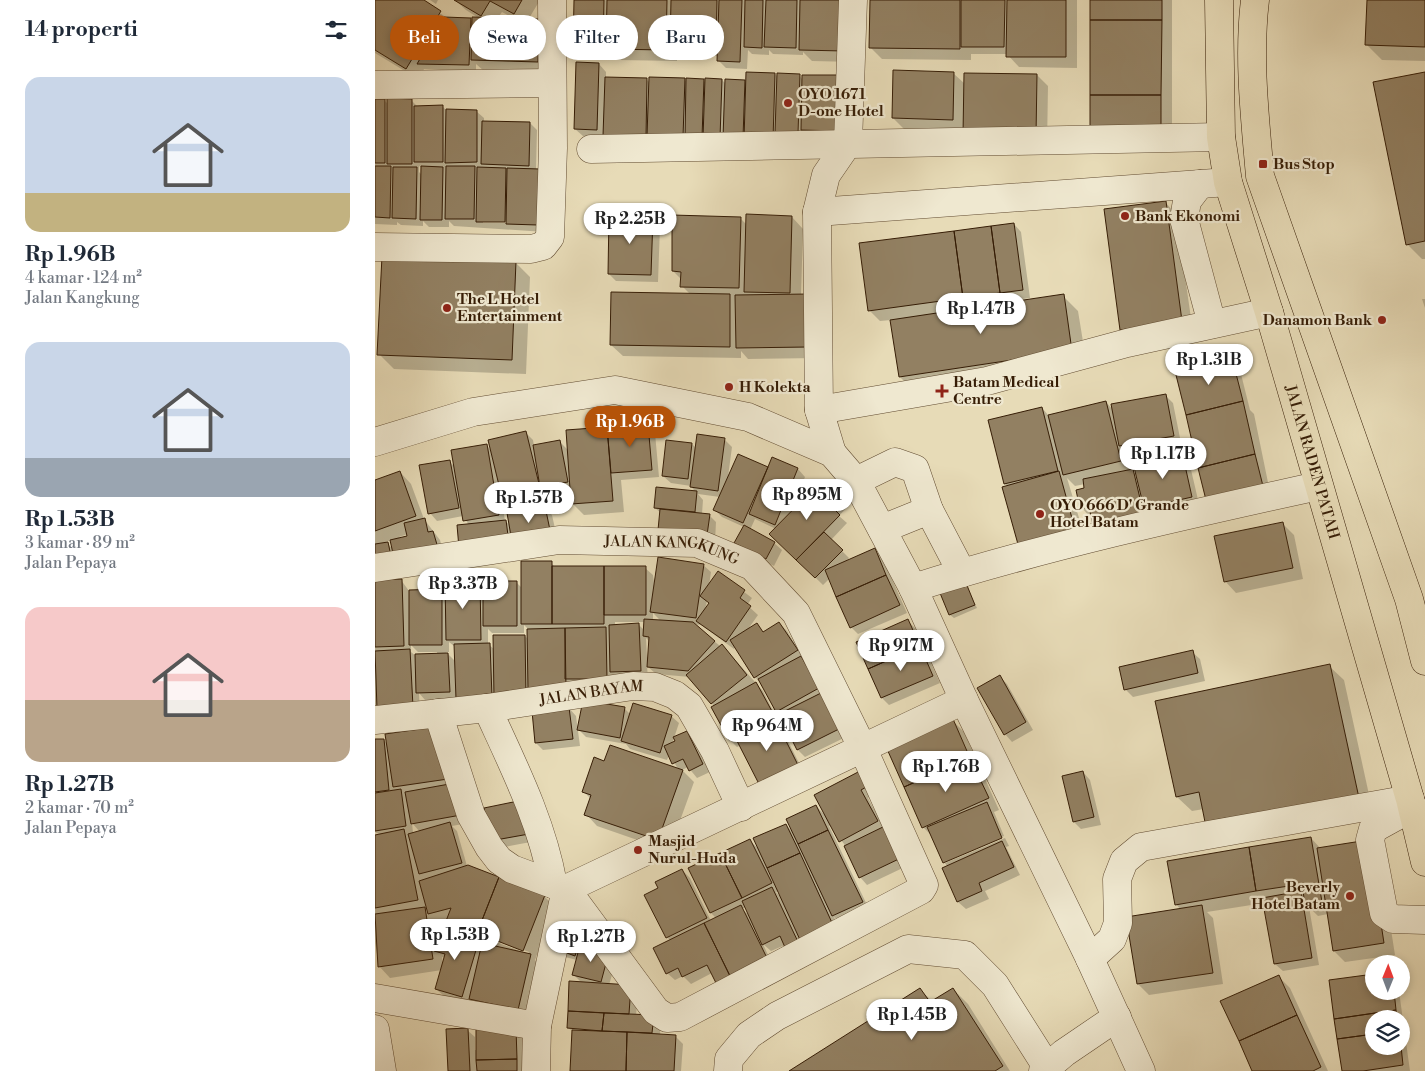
<!DOCTYPE html>
<html lang="id">
<head>
<meta charset="utf-8">
<style>
  body { margin:0; font-family:"Libre Bodoni",serif; background:#f2f2f3; color:#1f2937; height:100vh; display:flex; flex-direction:column; font-size:19px; white-space:nowrap }
  * { box-sizing:border-box; margin:0 }
  p { font-size:16px; color:#747a83 }
  .icon { flex:none; width:28px; height:28px; fill:none; stroke:currentColor; stroke-width:2; stroke-linecap:round; stroke-linejoin:round }
  .map { position:relative; flex:1; overflow:hidden }
  .side { display:flex; flex-direction:column; background:#fff; width:375px }
  .side>* { flex:none }
  .top-card { position:absolute; left:15px; top:15px; width:475px; height:45px; display:flex; gap:10px }
  .needle { width:32px; rotate:1deg }
  .buttons { position:absolute; left:990px; top:955px; display:grid; gap:10px }
  .buttons a { display:grid; place-items:center; width:45px; height:45px; border-radius:50%; background:#fff; box-shadow:0 2px 8px #0003; font-size:25px }
  .price { position:absolute; translate:-50% -42px; padding:0 11px; border-radius:18px; background:#fff; color:#222; font-size:16px; line-height:32px; filter:drop-shadow(0 1px 2px #0008) }
  .price::after { content:''; position:absolute; left:50%; top:30px; width:15px; height:11px; margin-left:-8px; background:inherit; clip-path:polygon(0 0,100% 0,50% 100%) }
  .price.on { background:#b45309; color:#fff }
  ul { padding:0; list-style:none }
  li { display:grid; align-content:center; gap:10px; height:265px; padding:0 25px }
  li span { display:grid; place-items:center; height:155px; border-radius:15px; color:#555 }
  li>.icon { margin-inline-start:auto }
  span .icon { width:90px; height:90px; fill:#fffc; stroke-width:1 }
  li b { font-size:21px }
  h2 { display:flex; justify-content:space-between; align-items:center; height:60px; padding:0 25px; font-size:21px }
  .tag { padding:0 18px; border-radius:22px; background:#fff; box-shadow:0 2px 8px #0003; font-size:18px; line-height:45px }
  .tag.on { background:#b45309; color:#fff }
  main { display:flex; flex:1; min-height:0 }
  .map>svg:first-child { display:block }
  .shadow { fill:#0003; fill-rule:evenodd }
  .building { fill:#928062; stroke:#361d06 }
  .lines { fill:none; stroke-linecap:round; stroke-linejoin:round }
  .minor-casing { stroke:#624c32; stroke-width:29 }
  .major-casing { stroke:#361d06; stroke-width:29 }
  .minor { stroke:#efe8d0; stroke-width:28 }
  .major { stroke:#e7dbb7; stroke-width:28 }
  .poi-dot { fill:#8f2418; stroke:#efe8d0; stroke-width:2 }
  .labels { text-anchor:middle; dominant-baseline:central; stroke-width:4.5; stroke-linejoin:round; paint-order:stroke }
  .poi-label { font-size:15px; font-weight:bold; fill:#361d06; stroke:#efe8d0; text-anchor:start }
  .street-label { font-size:15px; fill:#361d06; stroke:#efe8d0 }
</style>
</head>
<body>
<main>
<section class="side">
<h2>14 properti<svg class="icon" aria-label="filters" viewBox="0 0 24 24"><path d="M4 7h16M4 17h16"/><circle cx="9" cy="7" r="2"/><circle cx="15" cy="17" r="2"/></svg></h2>
<ul>
<li><span style="background:linear-gradient(#c9d6e8 75%,#c2b280 0)"><svg class="icon" aria-label="home" viewBox="0 0 24 24"><path d="M3 11l9-7 9 7M6 9v11h12V9"/></svg></span><div><b>Rp 1.96B</b><p>4 kamar · 124 m²</p><p>Jalan Kangkung</p></div></li>
<li><span style="background:linear-gradient(#c9d6e8 75%,#9aa5b1 0)"><svg class="icon" aria-label="home" viewBox="0 0 24 24"><path d="M3 11l9-7 9 7M6 9v11h12V9"/></svg></span><div><b>Rp 1.53B</b><p>3 kamar · 89 m²</p><p>Jalan Pepaya</p></div></li>
<li><span style="background:linear-gradient(#f6c9c9 60%,#b9a48a 0)"><svg class="icon" aria-label="home" viewBox="0 0 24 24"><path d="M3 11l9-7 9 7M6 9v11h12V9"/></svg></span><div><b>Rp 1.27B</b><p>2 kamar · 70 m²</p><p>Jalan Pepaya</p></div></li>
</ul>
</section>
<div class="map">
<svg width="1050" height="1071" viewBox="0 0 1050 1071">
  <rect width="100%" height="100%" fill="#e7dbb7"/>
  <filter id="stains"><feTurbulence type="fractalNoise" baseFrequency=".004" numOctaves="4"/><feColorMatrix values="0 0 0 0 .2 0 0 0 0 .09 0 0 0 0 .02 0 0 0 .5 -.17"/></filter>
  <radialGradient id="worn" r=".72"><stop offset=".6" stop-color="#630" stop-opacity="0"/><stop offset="1" stop-color="#630" stop-opacity=".3"/></radialGradient>
  <path class="shadow" d="M0 0H46L72 18 95 19 98 22 105 19 91 10 80 0H165L153 20 164 21 174 73 109 71 101 64V72L49 69 43 79 0 53ZM127 12 142 20 122 19Z
    M55 0H63L61 4Z
    M200 0H481L480 62 437 61 428 52V55L398 54 394 50V55L377 54 373 50 372 69 351 68 344 61V56L302 55V61L244 60 235 51V56H207L199 48Z
    M496 0H702V68L644 67 632 54H596V60L507 59 495 47Z
    M716 0H797V145Z
    M993 0H1050V61L1007 60 992 45Z
    M224 64 231 72V78L271 79 275 83 309 79 312 83 347 80 351 84 369 81 372 84 400 74 403 77 424 75 471 138 208 136 200 129Z
    M578 73 590 84 662 75 673 86 672 147 529 129 518 118Z
    M1050 73V259H1047L1032 244Z
    M0 100H9L14 105 36 100 43 107H68L72 111H101L109 118V122L155 123 162 130 161 170 170 232 79 226 74 221V227H54L48 221V226L26 225 22 222V225L0 224ZM44 166 47 168V175L44 172ZM108 220 136 221V223H108Z
    M790 202 801 214 818 332 758 341 746 329Z
    M417 217 428 229 426 295 444 358 373 359 366 351V358L248 356 236 345 315 294 307 286V280L298 271 365 218 372 225Z
    M277 218 285 226 283 282 241 281 234 274Z
    M639 224 646 232 655 298 598 305 599 309 688 296 703 311 712 366 540 392 525 377 516 320 505 321 494 310Z
    M140 262 155 277 151 374 19 369 4 354Z
    M1047 299H1050V308Z
    M856 359 864 366 875 410 879 414 897 502 842 515Z
    M791 396 798 403 806 443 752 453 756 470 762 475 806 453 814 461 824 504 778 515 773 510 775 523 714 516 707 508 710 484 700 486 692 478 714 551 630 484 667 408 674 416 731 402 738 410Z
    M273 425 280 433 284 477 246 480 249 512 209 515 198 504 197 490 172 495 175 508 171 509 177 515 183 542 146 549 94 525 88 516 62 521 55 513 74 461 80 467 111 445 117 451 150 432 158 440 159 446 184 441 194 451 192 431ZM128 493 132 509 136 513V526L130 521 126 494Z
    M323 436 350 440 357 447 353 477 364 456 394 469 398 459 423 469 430 477 414 515 447 482 472 507 464 516 472 523 456 540 474 558 471 562 499 549 507 557 532 613 483 634 476 627 455 578 448 585 396 534 401 529 380 519 375 530 399 543 407 550 399 566 368 551 361 543 369 527 347 517 340 510 345 497 323 494 328 500 327 514 334 515 341 522 340 542 286 513 280 508 321 493 316 486 296 483 288 476 317 444 321 448Z
    M25 472 36 484 49 519 65 540 69 555 0 562V481ZM33 534 34 537 24 539V537ZM16 540 18 549 11 542Z
    M908 524 919 535 928 579 861 593 850 581Z
    M176 563 181 568H270L278 575 280 589 328 565 336 572 334 586 343 572 377 598 372 605 383 615 371 632 382 625 389 633 404 623 412 631 475 735 430 757 423 750 387 684 380 677 360 647 359 649 326 625 318 624 355 654 388 691 429 773 366 745 362 747 355 740 337 708 340 707 315 677 281 674 272 666 273 678 244 679 239 674V686L82 699 50 700 44 693 45 715 0 706V581L26 580 34 591H67L71 595 104 582 110 587 141 582 148 589ZM332 601 335 604 330 610ZM278 613 283 618 286 622 278 621ZM240 622H270V631L264 625 240 626ZM149 625 153 629 154 640 150 636 119 649 113 644V629L117 633H149ZM271 638 275 642 274 658 272 657ZM74 642 80 647 81 662 71 652H74ZM36 645 43 652H62V654L42 657 36 652Z
    M590 584 602 608 579 618 575 615Z
    M533 621 540 628 565 683 514 705 507 698Z
    M817 652 825 659 830 681 758 697 750 689Z
    M954 666 969 680 998 813 829 809 817 811 802 797Z
    M625 677 632 684 658 730 637 742 630 734Z
    M194 708 201 716 205 746 168 750 161 743Z
    M250 709 256 715 296 716 304 723 297 744 312 732 320 740 335 772 322 778 313 767 307 770 319 782 294 851 222 826 211 814 216 799 208 791 230 762 304 770 294 755 292 760 255 749 251 744 211 737 203 729Z
    M578 721 589 732 624 810 619 812 629 836 570 861V863L630 838 634 846 631 847 645 875 610 891 614 899 591 909 583 902 568 869 573 867 569 862 558 837 548 827Z
    M65 727 93 823 77 826 82 831 92 866 169 896 180 907 160 960 166 966 154 1021 107 1010 96 999 95 1004 69 996 61 989 67 970 15 978 4 966 0 942V836L6 835 0 832V741L9 740 13 744ZM37 823 45 832 38 833ZM61 920 66 925 74 923 83 932 93 936 92 938H64ZM84 925 154 952 153 954 84 928ZM101 939 109 942 108 946ZM67 957 70 958 68 966Z
    M708 772 715 780 726 825 706 829 699 822Z
    M485 773 500 794 493 798 509 828 534 865 492 885 485 877 471 847 456 825 454 826 494 909 466 923 459 917 469 938 410 945 396 951 388 944 398 966 337 973 316 984 308 976 300 980 292 973 296 941 292 937 285 889 307 870 315 878 336 921 342 919 336 913 315 869 374 840 385 850 411 825 418 832 441 806 451 816ZM404 891 407 898 401 892ZM371 907 375 916 367 909Z
    M110 809 161 841 124 848Z
    M936 838 946 849 1004 853 1020 955 970 962 959 951 953 914 943 916 934 907 944 965 908 971 900 964 889 903 832 912 838 918 848 984 774 995 763 984 806 910 801 904Z
    M194 915 219 928 212 948 241 961 234 985 263 993 261 1016 286 1024 285 1035 300 1036 308 1044 306 1071H197L198 1031 193 1028 196 982 207 983 198 974 202 960 190 957Z
    M903 976 915 988 953 1071H879Z
    M578 989 593 1004 635 1071H417L545 990 558 1002Z
    M999 991H1024L1035 1071H968ZM999 1019H1026V1046H999Z
    M92 1030 100 1037V1050H103L102 1030 148 1037 149 1071H74Z"/>
  <path class="building" d="M0 0H49L66 11 31 69 0 50Z
    M79 0H147L139 14 115 1 106 16Z
    M199 0H229L228 49H198Z
    M232 0H292L291 50 231 49Z
    M296 0H342L341 49 295 48Z
    M344 0H367L365 62 342 61Z
    M370 0H388L387 48 369 47Z
    M391 0H422L421 48 389 47Z
    M425 0H470L469 51 424 50Z
    M495 0H585V49L494 48Z
    M586 0H630L629 47H586Z
    M632 0H691V57H631Z
    M715 0H787V20H715Z
    M992 0H1050V47L990 45Z
    M69 17 96 18 94 65 42 64Z
    M97 17 164 19 163 62 96 60Z
    M715 20H787L786 95H715Z
    M201 62 224 63 222 130 199 129Z
    M518 70 579 72 578 120 517 118Z
    M371 72 400 73 398 140H369Z
    M1050 72V241L1031 245 998 82Z
    M402 73 425 74 423 133H400Z
    M589 73 662 74 661 136 588 135Z
    M427 75H465L464 131 426 130Z
    M230 77 272 78 271 138 228 136Z
    M274 77 310 78 308 137 272 136Z
    M311 78 329 79 327 138H310Z
    M330 78 347 79 345 138H328Z
    M350 79 370 80 368 138H348Z
    M715 95H786V134H715Z
    M12 98 37 99V164H12Z
    M0 99H10V163H0Z
    M68 105V162H39V106Z
    M71 109 102 110V162L70 163Z
    M107 121 155 122 154 166 106 164Z
    M0 166H16L15 218 0 217Z
    M46 166 68 167 67 220H45Z
    M71 166H100L99 219H70Z
    M18 167H42L41 219 17 218Z
    M102 167 131 168 130 222H101Z
    M132 168 165 169 163 225 131 224Z
    M791 201 807 321 745 330 729 209Z
    M371 214 417 216 415 293 369 292Z
    M297 215 366 217 364 288 305 287 306 272 297 271Z
    M234 216 278 217 276 275 233 274Z
    M639 223 648 290 625 293 616 226Z
    M616 226 625 293 588 298 579 231Z
    M579 231 588 298 493 311 484 243Z
    M7 256 141 261 137 360 2 355Z
    M236 292 355 294V347L235 345Z
    M433 294V347L361 348 360 295Z
    M689 294 697 351 524 377 515 320Z
    M857 358 868 401 811 415 800 371Z
    M791 394 799 436 744 446 736 404Z
    M731 401 746 461 688 475 673 415Z
    M868 401 880 454 823 468 811 415Z
    M667 407 683 471 629 484 613 420Z
    M273 424 277 470 236 473 232 427Z
    M232 427 238 501 196 504 191 430Z
    M151 431 168 500 130 510 113 440Z
    M322 434 350 438 343 491 315 487Z
    M185 440 193 482 165 487 158 445Z
    M291 440 317 443 313 479 287 476Z
    M112 444 124 515 88 521 76 450Z
    M807 452 817 497 769 508 758 463Z
    M363 454 393 467 368 523 338 510Z
    M880 454 890 494 833 508 823 468Z
    M397 457 423 468 400 525 374 514Z
    M75 460 84 508 53 514 44 465Z
    M758 469 769 515 718 526 714 507 705 509 701 490 709 488 708 479Z
    M25 471 41 516 0 531V480Z
    M684 471 703 540 646 555 627 487Z
    M447 480 466 499 457 507 465 515 421 560 394 534Z
    M281 487 322 491 320 512 279 508Z
    M170 506 176 535 137 542 132 513Z
    M285 509 335 514 332 535 283 530Z
    M50 518 53 532 58 531 63 548 19 558 15 540 32 536 29 523Z
    M131 520 134 543 84 548 82 525Z
    M908 522 918 568 849 582 839 536Z
    M369 525 400 542 391 559 359 543Z
    M449 532 468 550 440 578 421 560Z
    M13 542 16 556 0 558V544Z
    M500 548 511 575 461 597 450 570Z
    M283 557 329 564 321 618 275 612Z
    M146 561H177V624H146Z
    M177 566H229V624H177Z
    M229 566H271V615H229Z
    M343 571 370 590 365 598 376 606 351 642 321 621 334 603 325 596Z
    M511 575 525 605 475 628 461 597Z
    M27 579 29 646 0 647V580Z
    M105 580 106 640H71L70 581Z
    M108 581H142V626H108Z
    M591 583 600 605 574 615 565 593Z
    M67 589V645H34V590Z
    M269 619 318 622 340 641 313 671 272 667 274 637 268 636Z
    M533 619 545 646 493 669 481 642Z
    M404 622 423 650 379 678 355 640 382 623 388 632Z
    M264 623 266 671 235 672 234 625Z
    M231 627 232 679H190V628Z
    M190 628 191 688 153 689 152 629Z
    M118 635H150L151 697H119Z
    M115 643 117 697 81 699 79 644Z
    M347 644 372 675 336 704 311 675Z
    M545 646 558 676 506 698 493 669Z
    M35 649 38 707 2 709 0 651Z
    M818 650 823 673 749 690 744 667Z
    M73 653 75 692 41 693 40 654Z
    M426 656 444 688 401 712 383 679Z
    M955 664 984 798 853 826 851 818 830 822 824 792 801 797 780 701Z
    M625 675 651 722 629 735 602 688Z
    M381 682 399 715 354 740 336 707Z
    M450 691 468 727 422 750 404 714Z
    M208 700 250 707 245 738 202 730Z
    M258 703 297 715 285 753 246 741Z
    M194 707 198 739 160 743 157 711Z
    M400 719 423 765 384 784 361 739Z
    M578 719 595 758 529 787 512 749Z
    M65 726 73 779 18 787 10 734Z
    M312 731 328 764 314 771 308 759 297 764 289 746 300 741 298 737Z
    M0 739H9L14 790 0 792Z
    M235 745 308 770 283 840 209 815 216 795 207 792 219 757 229 761Z
    M595 758 614 798 547 828 529 787Z
    M485 771 493 786 486 790 503 821 464 842 439 795Z
    M708 771 719 817 698 822 687 776Z
    M80 783 86 815 36 824 30 792Z
    M26 789 31 826 0 831V793Z
    M148 800 154 834 115 841 109 808Z
    M612 802 627 838 568 863 552 827Z
    M441 805 453 830 423 844 411 819Z
    M75 822 87 863 44 874 33 834Z
    M411 824 425 853 392 868 378 838Z
    M512 825 528 857 484 878 469 846Z
    M29 829 43 900 0 908V835Z
    M453 830 488 902 457 916 423 844Z
    M936 837 947 902 930 905 927 884 881 891 874 847Z
    M375 839 397 883 367 898 345 853Z
    M993 840 1009 943 958 951 942 848Z
    M627 841 639 867 604 883 607 891 582 902 567 868Z
    M874 847 881 891 800 905 792 861Z
    M345 853 367 898 335 913 313 868Z
    M425 853 459 927 426 942 392 868Z
    M93 865 124 877 102 933 71 921 76 908 53 914 44 881Z
    M307 869 332 918 291 938 269 895 283 888 280 882Z
    M124 877 170 895 148 951 102 933Z
    M397 887 425 946 412 952 405 936 387 945 367 901Z
    M926 891 937 958 899 964 887 898Z
    M366 905 392 958 355 976 329 923Z
    M827 905 838 973 762 984 751 917Z
    M50 907 58 959 3 967 0 914Z
    M193 913 212 919 200 956 181 949Z
    M329 923 355 976 341 983 332 965 307 977 303 968 291 974 278 948Z
    M66 929 104 940 87 997 60 989 70 954 59 951Z
    M107 943 156 954 143 1010 94 999Z
    M205 945 234 952 226 982 197 975Z
    M999 974V991H1019L1021 1010 959 1019 954 980Z
    M904 975 922 1015 864 1041 845 1001Z
    M194 981 256 985 254 1014 193 1011Z
    M545 988 555 1002 578 988 628 1066 620 1071H414Z
    M1021 1010 1022 1019H999V1034L962 1039 959 1019Z
    M193 1011 229 1013 227 1031 192 1028Z
    M229 1013 279 1015 277 1033 227 1031Z
    M922 1015 946 1067 938 1071H877L864 1041Z
    M93 1028 95 1071H73L71 1029Z
    M101 1028H141L142 1059 101 1060Z
    M197 1030 252 1032 251 1071H195Z
    M252 1032 301 1035 299 1071H251Z
    M999 1034V1046H1026L1028 1065 988 1071H967L962 1039Z
    M142 1059V1071H102L101 1060Z"/>
  <g class="lines">
    <defs>
      <g id="minor">
        <path d="M0 85 176 83"/>
        <path d="M216 149 846 137"/>
        <path d="M825 184 812 201 809 219 837 324"/>
        <path d="M442 212 853 182"/>
        <path d="M0 247 156 249 168 246 175 237 178 148 177 0"/>
        <path d="M444 410 612 381 752 343 894 312"/>
        <path d="M0 442 98 412 240 390 373 417 457 453 481 481 538 588 589 700 715 959 766 1071"/>
        <path d="M457 453 444 410 442 212 451 175 473 143 478 0"/>
        <path d="M481 481 520 462 540 469 554 510 587 573"/>
        <path d="M507 529 554 510"/>
        <path id="s1" d="M0 568 184 540 322 543 377 566 421 613 488 749 549 885 546 890 305 1017 292 1018 281 1011 191 889 137 869 124 860 114 847 96 815 63 713"/>
        <path d="M538 588C671 546 807 516 943 486"/>
        <path d="M112 708C138 765 167 822 178 884"/>
        <path id="s2" d="M0 720 112 708 258 686 280 687 300 695 314 706 340 751 366 807"/>
        <path d="M1038 807 998 829 995 840 1009 913 1018 919 1050 920"/>
        <path d="M715 959 737 939 743 923 742 879 749 861 766 847 1035 799"/>
        <path d="M0 998 162 1026"/>
        <path d="M0 1029 7 1071"/>
        <path d="M161 1071 162 1026 191 889 589 700"/>
        <path d="M353 1071 354 1059 374 1035 402 1016 533 949 590 955 620 985 672 1067"/>
        <path d="M668 1071 689 1053 742 1017"/>
      </g>
      <g id="major">
        <path id="s3" d="M844 0 846 137 853 182 894 312 1035 799 1050 862"/>
        <path d="M880 0C873 58 880 118 885 176L1034 599 1050 661"/>
      </g>
    </defs>
    <use href="#minor" class="minor-casing"/>
    <use href="#major" class="major-casing"/>
    <use href="#minor" class="minor"/>
    <use href="#major" class="major"/>
  </g>
  <g class="poi-dot">
    <circle cx="413" cy="103" r="5"/>
    <rect x="883" y="159" width="10" height="10" rx="2.5"/>
    <circle cx="750" cy="216" r="5"/>
    <circle cx="72" cy="308" r="5"/>
    <circle cx="1007" cy="320" r="5"/>
    <circle cx="354" cy="387" r="5"/>
    <path d="M564.5 383.5h5v5h5v5h-5v5h-5v-5h-5v-5h5z"/>
    <circle cx="665" cy="514" r="5"/>
    <circle cx="263" cy="850" r="5"/>
    <circle cx="975" cy="896" r="5"/>
  </g>
  <g class="labels">
    <g class="poi-label">
      <text x="423" y="94">OYO 1671<tspan x="423" dy="17">D-one Hotel</tspan></text>
      <text x="898" y="164">Bus Stop</text>
      <text x="760" y="216">Bank Ekonomi</text>
      <text x="82" y="299">The L Hotel<tspan x="82" dy="17">Entertainment</tspan></text>
      <text x="997" y="320" text-anchor="end">Danamon Bank</text>
      <text x="578" y="382">Batam Medical<tspan x="578" dy="17">Centre</tspan></text>
      <text x="364" y="387">H Kolekta</text>
      <text x="675" y="505">OYO 666 D' Grande<tspan x="675" dy="17">Hotel Batam</tspan></text>
      <text x="273" y="841">Masjid<tspan x="273" dy="17">Nurul-Huda</tspan></text>
      <text x="965" y="887" text-anchor="end">Beverly<tspan x="965" dy="17">Hotel Batam</tspan></text>
    </g>
    <g class="street-label">
      <text stroke="none"><textPath href="#s3" startOffset="475">JALAN RADEN PATAH</textPath></text>
      <text stroke="none"><textPath href="#s1" startOffset="300">JALAN KANGKUNG</textPath></text>
      <text stroke="none"><textPath href="#s2" startOffset="218">JALAN BAYAM</textPath></text>
    </g>
  </g>
  <rect width="100%" height="100%" filter="url(#stains)"/>
  <rect width="100%" height="100%" fill="url(#worn)"/>
</svg>
<div class="buttons">
<a><svg class="needle" viewBox="-14 -14 28 28"><path d="M0-13l5 13h-10z" fill="#e53935"/><path d="M0 13l5-13h-10z" fill="#747a83"/></svg></a>
<a><svg class="icon" aria-label="layers" viewBox="0 0 24 24"><path d="M12 4l9 5-9 5-9-5zM3 14l9 5 9-5"/></svg></a>
</div>
<b class="price" style="left:255px;top:245px">Rp 2.25B</b>
<b class="price" style="left:606px;top:335px">Rp 1.47B</b>
<b class="price" style="left:834px;top:386px">Rp 1.31B</b>
<b class="price on" style="left:255px;top:448px">Rp 1.96B</b>
<b class="price" style="left:788px;top:480px">Rp 1.17B</b>
<b class="price" style="left:432px;top:521px">Rp 895M</b>
<b class="price" style="left:154px;top:524px">Rp 1.57B</b>
<b class="price" style="left:88px;top:610px">Rp 3.37B</b>
<b class="price" style="left:526px;top:672px">Rp 917M</b>
<b class="price" style="left:392px;top:752px">Rp 964M</b>
<b class="price" style="left:571px;top:793px">Rp 1.76B</b>
<b class="price" style="left:80px;top:961px">Rp 1.53B</b>
<b class="price" style="left:216px;top:963px">Rp 1.27B</b>
<b class="price" style="left:537px;top:1041px">Rp 1.45B</b>
<div class="top-card">
<a class="tag on">Beli</a>
<a class="tag">Sewa</a>
<a class="tag">Filter</a>
<a class="tag">Baru</a>
</div>
</div>
</main>
</body>
</html>
